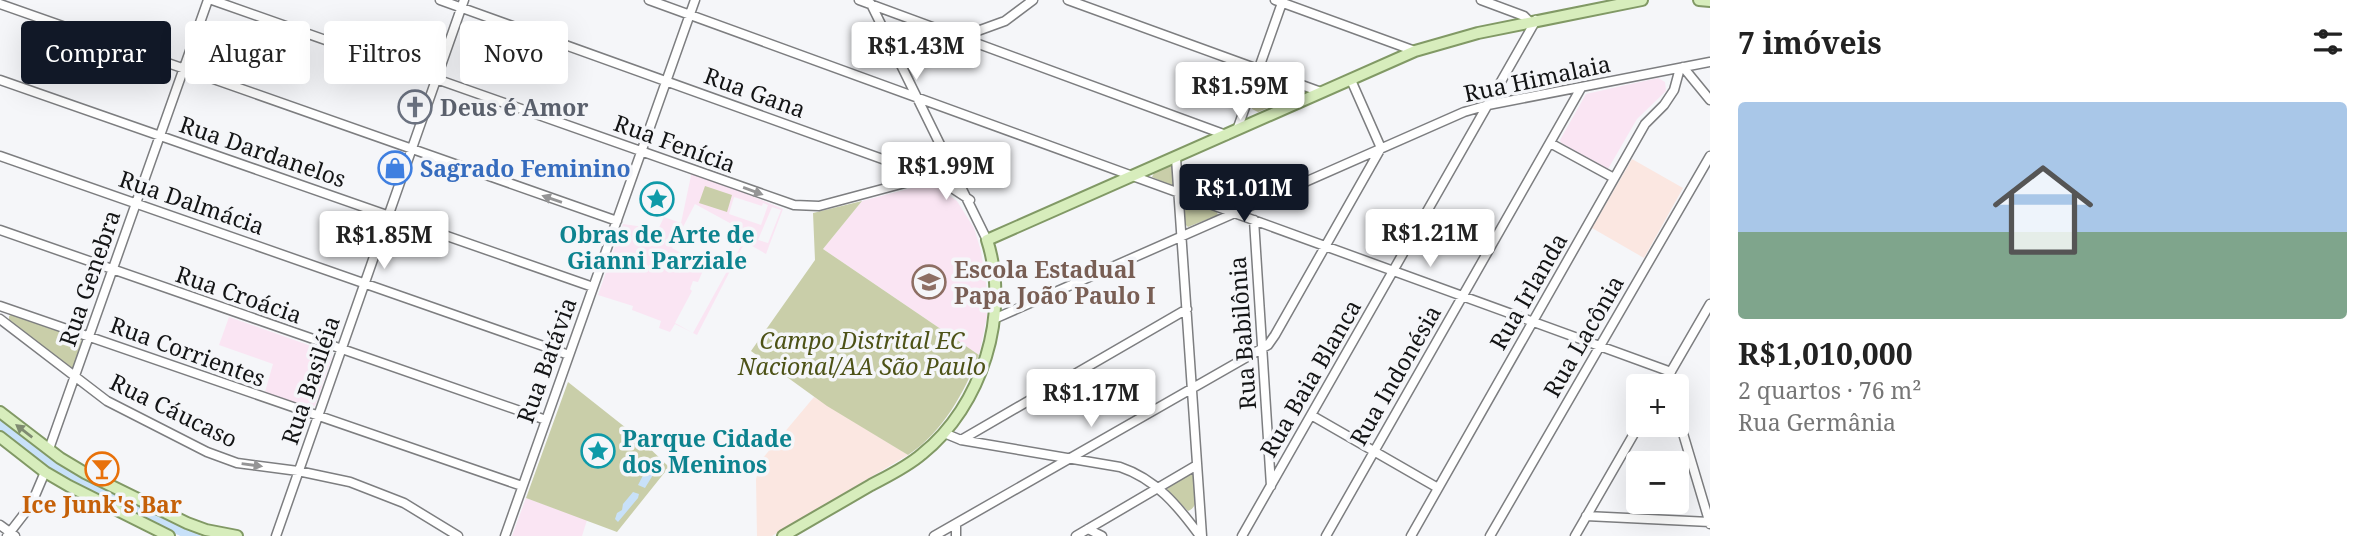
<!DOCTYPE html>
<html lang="pt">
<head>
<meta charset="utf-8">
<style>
  body { margin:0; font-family:"Noto Serif",serif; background:#f6f6f6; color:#222; height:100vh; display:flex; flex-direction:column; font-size:26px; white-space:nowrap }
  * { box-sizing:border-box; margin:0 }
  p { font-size:23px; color:#767676 }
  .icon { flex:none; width:38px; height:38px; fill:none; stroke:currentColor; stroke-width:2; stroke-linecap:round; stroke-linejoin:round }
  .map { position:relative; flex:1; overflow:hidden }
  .sheet { display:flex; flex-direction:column; background:#fff; width:665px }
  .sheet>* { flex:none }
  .top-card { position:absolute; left:21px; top:21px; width:665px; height:63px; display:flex; gap:14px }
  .tools { position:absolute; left:1626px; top:374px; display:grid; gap:14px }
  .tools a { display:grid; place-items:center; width:63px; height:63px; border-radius:7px; background:#fff; box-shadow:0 7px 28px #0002; font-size:35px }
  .price { position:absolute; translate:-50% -60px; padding:0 16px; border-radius:7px; background:#fff; color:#222; font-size:23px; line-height:46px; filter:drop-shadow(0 2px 4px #0008) }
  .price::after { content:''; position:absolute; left:50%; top:42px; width:21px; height:16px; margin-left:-10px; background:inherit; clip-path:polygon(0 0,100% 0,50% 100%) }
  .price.active { background:#111827; color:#fff }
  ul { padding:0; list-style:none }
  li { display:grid; align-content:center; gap:14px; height:371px; padding:0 28px }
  li span { display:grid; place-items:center; height:217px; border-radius:7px; color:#555 }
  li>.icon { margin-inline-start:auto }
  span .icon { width:126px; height:126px; fill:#fffc; stroke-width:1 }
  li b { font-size:30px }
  h2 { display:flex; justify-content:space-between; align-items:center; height:84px; padding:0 28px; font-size:30px }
  .tag { padding:0 24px; border-radius:7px; background:#fff; box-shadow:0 7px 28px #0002; font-size:24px; line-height:63px }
  .tag.active { background:#111827; color:#fff }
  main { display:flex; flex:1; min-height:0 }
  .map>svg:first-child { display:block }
  .education { fill:#fae5f3; fill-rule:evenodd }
  .medical { fill:#fbe7e1 }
  .green { fill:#c9cea9 }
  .water { fill:#c8e1f9 }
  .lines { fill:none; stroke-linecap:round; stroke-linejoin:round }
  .river { stroke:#c8e1f9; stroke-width:12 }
  .minor-casing { stroke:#7d7e80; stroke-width:11 }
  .major-casing { stroke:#819965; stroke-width:14 }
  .minor { stroke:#fff; stroke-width:8 }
  .major { stroke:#d7edbc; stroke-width:10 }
  .oneway { fill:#959596 }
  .oneway2 { fill:#7f8b71 }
  .labels { text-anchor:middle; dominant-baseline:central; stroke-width:7; stroke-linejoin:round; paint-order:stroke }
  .street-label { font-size:23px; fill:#131415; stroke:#f5f6f9 }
  .worship-label { font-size:23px; font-weight:bold; fill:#5b616d; stroke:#f5f6f9; text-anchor:start }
  .shop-label { font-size:23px; font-weight:bold; fill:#366cbe; stroke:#f5f6f9; text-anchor:start }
  .culture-label { font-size:23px; font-weight:bold; fill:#0d838f; stroke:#f5f6f9 }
  .education-label { font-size:23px; font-weight:bold; fill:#785e54; stroke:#f5f6f9; text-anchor:start }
  .park-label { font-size:23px; font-style:italic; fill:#4d5217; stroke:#f5f6f9 }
  .food-label { font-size:23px; font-weight:bold; fill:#c56008; stroke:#f5f6f9 }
</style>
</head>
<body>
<main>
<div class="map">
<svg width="1710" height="536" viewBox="0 0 1710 536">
  <rect width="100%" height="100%" fill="#f5f6f9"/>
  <path class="education" d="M1658 78 1665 82 1666 91 1637 119 1608 169 1561 143 1560 140 1586 94Z
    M692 171 783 209 766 254 745 242 697 335 675 324 670 332 659 328 661 321 632 310 633 306 598 295 623 224 651 228 650 233 655 236 664 217 681 223ZM734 197 762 206 763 203 768 205 761 225 729 214ZM695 204 748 233 693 333 675 323 692 291 690 289 693 281 698 282 705 266 672 248ZM772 207 781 210 768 243 758 240Z
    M927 184 935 186 957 201 974 228 981 251 988 296 987 316 979 355 823 249 862 201Z
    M229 317 331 353 332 357 315 406 311 408 265 392 273 364 219 345Z
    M526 498 587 520 582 536H512Z"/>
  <path class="medical" d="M1632 159 1683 188 1644 258 1592 228Z
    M814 397 908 455 772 536H757L756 479 762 459Z"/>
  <path class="green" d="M1262 76 1287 84 1292 90 1289 99 1258 112 1252 109 1250 103Z
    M1170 164 1173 166 1174 187 1152 177 1155 171Z
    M705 186 732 195 727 212 699 203Z
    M1187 200 1216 210 1218 215 1188 227 1185 224 1184 203Z
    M862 201 823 249 979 355C964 393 943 432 908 455L827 406 751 351 815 260 813 213Z
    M13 314 82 339 74 367 71 369 9 321V316Z
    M568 382 640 439 669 467 617 532 526 498Z
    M1191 473 1194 475C1195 487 1201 506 1188 511L1167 489 1169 486Z"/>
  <path class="water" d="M654 462 659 465 645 488 638 485 649 464Z
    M633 492 639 494 638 498 618 522 615 519 617 513 622 510 623 504Z"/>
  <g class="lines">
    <path class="river" d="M0 424 43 457 74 478 194 536"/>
    <defs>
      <path id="minor" d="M212 0 794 205 819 206 931 176
        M440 0 938 179 970 200
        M649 0 1671 372
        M859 0 1226 135
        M1068 0 1321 92
        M1275 0 1415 51
        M1481 0 1524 16 1530 22
        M0 4 617 221
        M871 4 987 240
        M961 37 1005 21 1033 0
        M1683 67 1710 100
        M0 80 593 287
        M1237 130 1283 0
        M1550 143 1614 178
        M0 156 569 355
        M1176 158 1202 536
        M1254 220 1271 486
        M0 230 546 420
        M0 306 522 486
        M0 319 107 401 207 452 237 463 298 471 350 482 404 503 458 536
        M994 319 1464 112 1488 105 1710 62
        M1662 387 1710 304
        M1676 410 1710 524
        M1311 415 1438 488
        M944 433 961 440 1120 467C1156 479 1178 506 1200 536
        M961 440 1187 309
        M49 449 208 0
        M1586 516 1710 522
        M956 524V536
        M0 525 15 536
        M1088 529 1102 536
        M7 536 31 505 45 472
        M276 536 464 0
        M505 536 695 0
        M934 536 1268 345 1275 335 1381 148 1351 80
        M1076 536 1197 465
        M1242 536 1536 20
        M1326 536 1581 88
        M1411 536 1645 124 1664 105 1674 90 1680 68
        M1490 536 1710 156
        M1575 536 1639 425"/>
      <path id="major" d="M1699 0 1710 1
        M0 412 60 458 85 473 187 523 206 530 237 536
        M0 437 45 472 69 486 169 536
        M783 536C812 519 842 502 871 485 888 476 907 467 922 454 982 406 1011 314 987 240L1415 51 1478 33 1642 0"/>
    </defs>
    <use href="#minor" class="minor-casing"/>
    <use href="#major" class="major-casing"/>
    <use href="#minor" class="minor"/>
    <use href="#major" class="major"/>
  </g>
  <defs><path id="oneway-solid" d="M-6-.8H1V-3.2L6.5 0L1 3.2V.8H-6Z" transform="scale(1.75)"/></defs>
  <g class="oneway">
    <use href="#oneway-solid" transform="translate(753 191) rotate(20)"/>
    <use href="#oneway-solid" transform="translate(552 199) rotate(-161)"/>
    <use href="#oneway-solid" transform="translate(252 465) rotate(8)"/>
  </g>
  <use class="oneway2" href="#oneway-solid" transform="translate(24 431) rotate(-142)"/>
  <defs>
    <symbol id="church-ring" viewBox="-11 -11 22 22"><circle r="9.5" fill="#f5f6f9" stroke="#6b7280" stroke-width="1.5"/><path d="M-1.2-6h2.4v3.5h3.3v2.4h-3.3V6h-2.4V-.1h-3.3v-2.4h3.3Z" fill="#6b7280"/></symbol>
    <symbol id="shop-ring" viewBox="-11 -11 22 22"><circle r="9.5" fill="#f5f6f9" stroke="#3f7fe0" stroke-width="1.5"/><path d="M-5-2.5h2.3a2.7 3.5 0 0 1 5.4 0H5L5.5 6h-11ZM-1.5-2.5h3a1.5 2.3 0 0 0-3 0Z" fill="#3f7fe0"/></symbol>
    <symbol id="sight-ring" viewBox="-11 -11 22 22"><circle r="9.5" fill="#f5f6f9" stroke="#0f9aa8" stroke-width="1.5"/><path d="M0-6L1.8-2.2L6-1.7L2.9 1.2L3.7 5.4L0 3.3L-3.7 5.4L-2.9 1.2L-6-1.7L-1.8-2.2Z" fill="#0f9aa8"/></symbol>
    <symbol id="school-ring" viewBox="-11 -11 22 22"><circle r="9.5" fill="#f5f6f9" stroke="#8d6e63" stroke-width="1.5"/><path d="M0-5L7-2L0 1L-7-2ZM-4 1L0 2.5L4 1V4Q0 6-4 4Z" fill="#8d6e63"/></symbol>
    <symbol id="bar-ring" viewBox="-11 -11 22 22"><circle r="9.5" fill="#f5f6f9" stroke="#e8710a" stroke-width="1.5"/><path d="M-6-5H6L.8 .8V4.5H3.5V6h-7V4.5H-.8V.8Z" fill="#e8710a"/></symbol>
  </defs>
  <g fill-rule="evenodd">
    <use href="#church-ring" x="396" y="88" width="38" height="38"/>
    <use href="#shop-ring" x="376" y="149" width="38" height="38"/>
    <use href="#sight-ring" x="638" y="180" width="38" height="38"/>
    <use href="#school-ring" x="910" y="263" width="38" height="38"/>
    <use href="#sight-ring" x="579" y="432" width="38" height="38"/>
    <use href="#bar-ring" x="83" y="450" width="38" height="38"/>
  </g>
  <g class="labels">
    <g class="street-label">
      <text transform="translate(1537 78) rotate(-12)">Rua Himalaia</text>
      <text transform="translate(755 92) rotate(20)">Rua Gana</text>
      <text transform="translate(675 143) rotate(20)">Rua Fenícia</text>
      <text transform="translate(263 151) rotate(19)">Rua Dardanelos</text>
      <text transform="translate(192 202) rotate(19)">Rua Dalmácia</text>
      <text transform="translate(89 278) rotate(-71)">Rua Genebra</text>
      <text transform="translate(1528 291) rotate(-60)">Rua Irlanda</text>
      <text transform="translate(239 294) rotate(19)">Rua Croácia</text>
      <text transform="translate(1242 333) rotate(-94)">Rua Babilônia</text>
      <text transform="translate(1583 336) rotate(-60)">Rua Lacônia</text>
      <text transform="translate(188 351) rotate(20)">Rua Corrientes</text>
      <text transform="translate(546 360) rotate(-70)">Rua Batávia</text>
      <text transform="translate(1395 375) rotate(-60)">Rua Indonésia</text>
      <text transform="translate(1310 378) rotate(-60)">Rua Baia Blanca</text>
      <text transform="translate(310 380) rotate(-71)">Rua Basiléia</text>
      <text transform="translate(174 410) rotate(26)">Rua Cáucaso</text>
    </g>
    <g class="worship-label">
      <text x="440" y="107">Deus é Amor</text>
    </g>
    <g class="shop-label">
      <text x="420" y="168">Sagrado Feminino</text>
    </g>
    <g class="culture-label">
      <text x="657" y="234">Obras de Arte de<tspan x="657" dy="26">Gianni Parziale</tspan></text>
      <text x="622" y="438" text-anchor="start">Parque Cidade<tspan x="622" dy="26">dos Meninos</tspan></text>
    </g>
    <g class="education-label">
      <text x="954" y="269">Escola Estadual<tspan x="954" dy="26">Papa João Paulo I</tspan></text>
    </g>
    <g class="park-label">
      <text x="862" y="340">Campo Distrital EC<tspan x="862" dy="26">Nacional/AA São Paulo</tspan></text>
    </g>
    <g class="food-label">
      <text x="102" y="504">Ice Junk's Bar</text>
    </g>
  </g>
</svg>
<div class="tools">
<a>+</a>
<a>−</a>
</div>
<b class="price" style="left:916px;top:82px">R$1.43M</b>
<b class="price" style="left:1240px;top:122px">R$1.59M</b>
<b class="price" style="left:946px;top:202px">R$1.99M</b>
<b class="price active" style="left:1244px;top:224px">R$1.01M</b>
<b class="price" style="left:1430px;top:269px">R$1.21M</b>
<b class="price" style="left:384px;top:271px">R$1.85M</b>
<b class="price" style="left:1091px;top:429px">R$1.17M</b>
<div class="top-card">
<a class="tag active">Comprar</a>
<a class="tag">Alugar</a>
<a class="tag">Filtros</a>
<a class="tag">Novo</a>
</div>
</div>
<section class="sheet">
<h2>7 imóveis<svg class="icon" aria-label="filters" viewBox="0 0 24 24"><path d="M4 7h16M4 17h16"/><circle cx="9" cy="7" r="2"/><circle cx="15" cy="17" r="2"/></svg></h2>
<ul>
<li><span style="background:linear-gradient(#a9c7e8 60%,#7fa58c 0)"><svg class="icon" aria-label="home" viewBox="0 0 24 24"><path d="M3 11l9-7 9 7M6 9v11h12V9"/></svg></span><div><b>R$1,010,000</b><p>2 quartos · 76 m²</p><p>Rua Germânia</p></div></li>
</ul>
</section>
</main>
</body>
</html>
